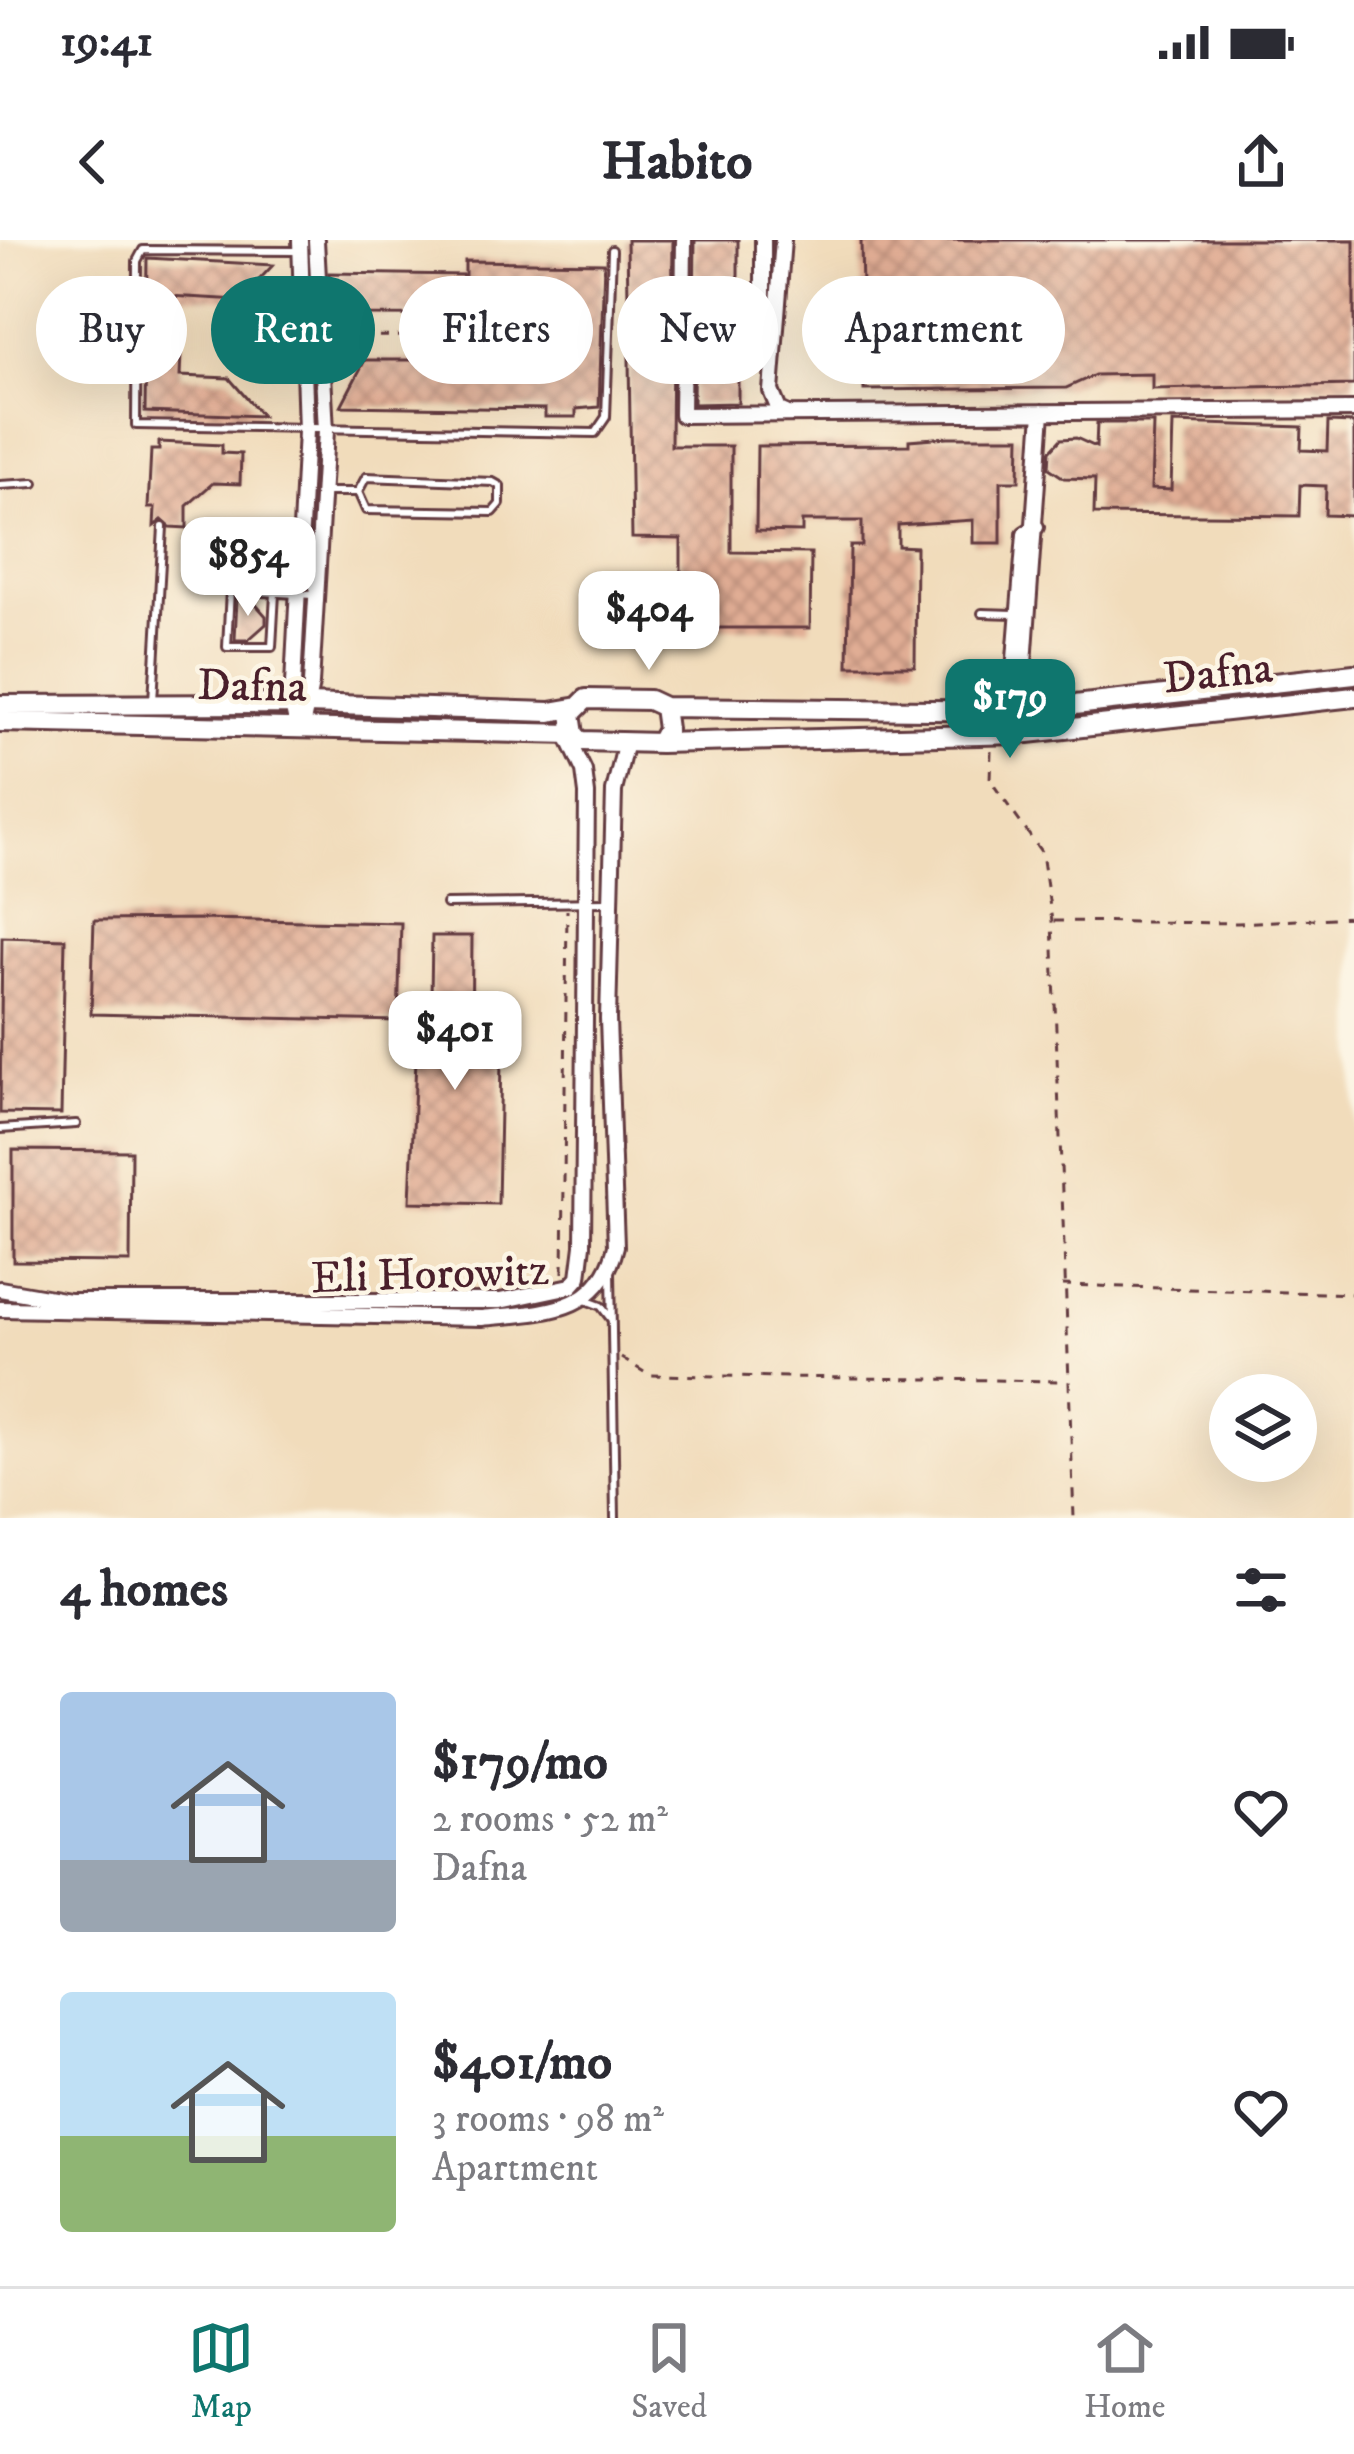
<!DOCTYPE html>
<html lang="en">
<head>
<meta charset="utf-8">
<style>
  body { margin:0; font-family:"IM FELL DW Pica",serif; background:#f7f7f7; color:#2b2b33; height:100vh; display:flex; flex-direction:column; font-size:45px; white-space:nowrap }
  * { box-sizing:border-box; margin:0 }
  p { font-size:39px; color:#7c7c81 }
  .icon { flex:none; width:66px; height:66px; fill:none; stroke:currentColor; stroke-width:2; stroke-linecap:round; stroke-linejoin:round }
  .map { position:relative; height:1278px; overflow:hidden }
  .drawer { display:flex; flex-direction:column; background:#fff; flex:1 }
  .drawer>* { flex:none }
  .top-card { position:absolute; left:36px; top:36px; width:1284px; height:108px; display:flex; gap:24px }
  .buttons { position:absolute; left:1209px; top:1134px; display:grid; gap:24px }
  .buttons a { display:grid; place-items:center; width:108px; height:108px; border-radius:50%; background:#fff; box-shadow:0 12px 48px #0002; font-size:60px }
  .price { position:absolute; translate:-50% -102px; padding:0 27px; border-radius:24px; background:#fff; color:#222; font-size:39px; line-height:78px; filter:drop-shadow(0 3px 6px #0008) }
  .price::after { content:''; position:absolute; left:50%; top:72px; width:36px; height:27px; margin-left:-18px; background:inherit; clip-path:polygon(0 0,100% 0,50% 100%) }
  .price.on { background:#0f766e; color:#fff }
  ul { padding:0; list-style:none }
  li { display:flex; align-items:center; gap:36px; height:300px; padding:0 60px }
  li span { display:grid; place-items:center; flex:none; width:336px; height:240px; border-radius:12px; color:#555 }
  li>.icon { margin-inline-start:auto }
  span .icon { width:144px; height:144px; fill:#fffc; stroke-width:1 }
  li b { font-size:51px }
  h2 { display:flex; justify-content:space-between; align-items:center; height:144px; padding:0 60px; font-size:51px }
  .pill { padding:0 42px; border-radius:54px; background:#fff; box-shadow:0 12px 48px #0002; font-size:42px; line-height:108px }
  .pill.on { background:#0f766e; color:#fff }
  .status { display:flex; justify-content:space-between; align-items:center; height:84px; padding:0 60px; background:#fff; direction:ltr }
  .status svg { height:33px; fill:currentColor }
  header { display:flex; justify-content:space-between; align-items:center; height:156px; padding:0 60px; background:#fff; font-size:54px; font-weight:800 }
  .menu { display:flex; justify-content:space-around; align-items:center; height:168px; border-top:3px solid #e1e1e2; background:#fff; font-size:33px; color:#7c7c81 }
  .menu a { display:grid; justify-items:center; gap:6px }
  .menu .on { color:#0f766e }
  .map>svg:first-child { display:block }
  .building { fill:url(#building-cross-hatch) }
  .lines { fill:none; stroke-linecap:round; stroke-linejoin:round }
  .lane-casing { stroke:#633b41; stroke-width:12 }
  .street-casing { stroke:#633b41; stroke-width:20 }
  .secondary-casing { stroke:#633b41; stroke-width:24 }
  .path { stroke:#633b41; stroke-width:3; stroke-dasharray:9 9; stroke-linecap:butt }
  .lane { stroke:#fff; stroke-width:6 }
  .street { stroke:#fff; stroke-width:14 }
  .secondary { stroke:#fff; stroke-width:18 }
  .labels { text-anchor:middle; dominant-baseline:central; stroke-width:9; stroke-linejoin:round; paint-order:stroke }
  .street-label { font-size:45px; fill:#4a1f2b; stroke:#fcf5e5 }
</style>
</head>
<body>
<div class="status"><b>19:41</b><svg viewBox="0 0 49 12"><path d="M0 12V9h3v3zM5 12V6h3v6zM10 12V3h3v9zM15 12V0h3v12zM26 1h20v11H26zM47 4h2v5h-2z"/></svg></div>
<header><svg class="icon" aria-label="back" viewBox="0 0 24 24"><path d="M15 5l-7 7 7 7"/></svg>Habito<svg class="icon" aria-label="share" viewBox="0 0 24 24"><path d="M12 15V3M7 8l5-5 5 5M5 13v7h14v-7"/></svg></header>
<div class="map">
<svg width="1354" height="1278" viewBox="0 0 1354 1278">
  <defs>
    <pattern id="building-cross-hatch" width="8" height="8" patternUnits="userSpaceOnUse" patternTransform="scale(3)"><rect width="8" height="8" fill="#e1ad94"/><path d="M0 0l8 8M0 8l8-8" fill="none" stroke="#b88c79"/></pattern>
  </defs>
  <rect width="100%" height="100%" fill="#fcf5e5"/>
  <filter id="ink" filterUnits="userSpaceOnUse"><feTurbulence type="fractalNoise" baseFrequency=".00833" numOctaves="2"/><feDisplacementMap in="SourceGraphic" scale="24" xChannelSelector="R" yChannelSelector="G"/><feConvolveMatrix kernelMatrix="1 2 1 2 8 2 1 2 1" color-interpolation-filters="sRGB"/></filter>
  <filter id="wash" filterUnits="userSpaceOnUse"><feTurbulence type="fractalNoise" baseFrequency=".004" numOctaves="4" result="noise"/><feDisplacementMap in="SourceGraphic" scale="48" xChannelSelector="R" yChannelSelector="G"/><feGaussianBlur stdDeviation="2.7" result="paint"/><feColorMatrix in="noise" values="0 0 0 0 0 0 0 0 0 0 0 0 0 0 0 0 0 1.4 0 .05"/><feComposite in="paint" operator="in"/></filter>
  <g filter="url(#wash)">
    <rect width="100%" height="100%" fill="#f1dcbb"/>
    <g id="blocks">
      <path class="building" d="M627 0H673L671 206H731V312L811 313 810 388H681V299L632 298Z
        M695 0H738V163L693 164Z
        M861 0H1354V145L1152 149V134L1095 135 1066 148 864 150Z
        M147 18 273 25 240 60 150 55 182 88 180 136 229 138 262 176 145 172Z
        M465 21 604 23 599 167 576 169V177H545V169L341 166 365 120H563V76L367 75 329 38V33L465 35Z
        M1328 182 1354 183V276L1325 275 1326 246 1300 245 1299 276 1094 274 1095 239 1064 238 1049 228 1050 211 1061 199 1076 198 1096 207 1097 183H1153L1151 249 1171 250 1173 183 1302 187 1301 210 1327 211Z
        M948 197H1020L1019 241H1001V303H973V280L898 285V306L916 307 915 426H848L850 306H862V281H802V292L756 291 757 206 909 205V200Z
        M159 202 222 205V213L241 214 240 244 213 243 187 266V288L170 287 162 280 154 286 155 268H148L151 210H159Z
        M237 358 251 359 266 376V384L248 400H235Z
        M203 679 401 683 398 781 91 774 94 680Z
        M432 696H472L471 820H501L498 964 410 962 416 820H430Z
        M2 697 65 699 61 874 0 873Z
        M13 910 131 911 130 1022 13 1021Z"/>
    </g>
  </g>
  <g filter="url(#ink)">
    <use href="#blocks" fill-opacity="0" stroke="#633b41" stroke-width="3"/>
    <g class="lines">
      <defs>
        <path id="lane" d="M297 11 143 10 137 21 136 185 595 193 606 177 612 10
          M366 237 493 242 500 246V264L493 272 366 270 358 252Z
          M0 245 34 243
          M325 252H358
          M275 353 272 407H227L230 350 313 355
          M982 373 1014 374
          M153 461 163 287
          M446 664 607 662
          M0 889 76 884
          M611 1030 615 1278
          M585 1060 601 1066 611 1079"/>
        <path id="street" d="M684 0 682 175 1354 170
          M783 0 771 151 779 170 786 173
          M763 115V0
          M297 487 292 464 306 191 300 0
          M302 487 311 444 326 191 316 0
          M1009 494 1025 294 1036 287
          M1019 494 1042 172
          M0 1049 69 1061H500L571 1046 579 1037 583 1005 587 554 584 531 566 493
          M0 1069 482 1078C542 1072 600 1075 616 1006L608 779 614 551 625 506"/>
        <path id="secondary" d="M586 459 649 460 664 467 667 489 660 503 581 501 574 494 571 474Z
          M0 465 307 464 550 472 573 468
          M664 467 1021 471 1354 434
          M0 482 574 494
          M660 503 1019 494 1354 457"/>
      </defs>
      <use href="#lane" class="lane-casing"/>
      <use href="#street" class="street-casing"/>
      <use href="#secondary" class="secondary-casing"/>
      <path class="path" d="M331 50 339 59 338 96 563 97
        M991 511 990 540 1042 613 1052 681 1074 1278
        M1054 681 1237 683 1354 677
        M563 1033 567 670
        M1062 1045 1354 1054
        M621 1118 649 1135 1063 1141"/>
      <use href="#lane" class="lane"/>
      <use href="#street" class="street"/>
      <use href="#secondary" class="secondary"/>
    </g>
  </g>
  <g class="labels">
    <g class="street-label">
      <text transform="translate(1218 434) rotate(-6)">Dafna</text>
      <text transform="translate(252 447) rotate(1)">Dafna</text>
      <text transform="translate(430 1035) rotate(-2)">Eli Horowitz</text>
    </g>
  </g>
</svg>
<div class="buttons">
<a><svg class="icon" aria-label="layers" viewBox="0 0 24 24"><path d="M12 4l9 5-9 5-9-5zM3 14l9 5 9-5"/></svg></a>
</div>
<b class="price" style="left:248px;top:379px">$854</b>
<b class="price" style="left:649px;top:433px">$404</b>
<b class="price on" style="left:1010px;top:521px">$179</b>
<b class="price" style="left:455px;top:853px">$401</b>
<div class="top-card">
<a class="pill">Buy</a>
<a class="pill on">Rent</a>
<a class="pill">Filters</a>
<a class="pill">New</a>
<a class="pill">Apartment</a>
</div>
</div>
<section class="drawer">
<h2>4 homes<svg class="icon" aria-label="filters" viewBox="0 0 24 24"><path d="M4 7h16M4 17h16"/><circle cx="9" cy="7" r="2"/><circle cx="15" cy="17" r="2"/></svg></h2>
<ul>
<li><span style="background:linear-gradient(#a9c7e8 70%,#9aa5b1 0)"><svg class="icon" aria-label="home" viewBox="0 0 24 24"><path d="M3 11l9-7 9 7M6 9v11h12V9"/></svg></span><div><b>$179/mo</b><p>2 rooms · 52 m²</p><p>Dafna</p></div><svg class="icon" aria-label="heart" viewBox="0 0 24 24"><path d="M12 20l-8-8c-3-5 5-10 8-4 3-6 11-1 8 4z"/></svg></li>
<li><span style="background:linear-gradient(#bfe0f5 60%,#8fb573 0)"><svg class="icon" aria-label="home" viewBox="0 0 24 24"><path d="M3 11l9-7 9 7M6 9v11h12V9"/></svg></span><div><b>$401/mo</b><p>3 rooms · 98 m²</p><p>Apartment</p></div><svg class="icon" aria-label="heart" viewBox="0 0 24 24"><path d="M12 20l-8-8c-3-5 5-10 8-4 3-6 11-1 8 4z"/></svg></li>
</ul>
</section>
<nav class="menu">
<a class="on"><svg class="icon" aria-label="map" viewBox="0 0 24 24"><path d="M3 6l6-2 6 2 6-2v14l-6 2-6-2-6 2zM9 4v14M15 6v14"/></svg>Map</a>
<a><svg class="icon" aria-label="saved" viewBox="0 0 24 24"><path d="M7 4h10v16l-5-4-5 4z"/></svg>Saved</a>
<a><svg class="icon" aria-label="home" viewBox="0 0 24 24"><path d="M3 11l9-7 9 7M6 9v11h12V9"/></svg>Home</a>
</nav>
</body>
</html>
